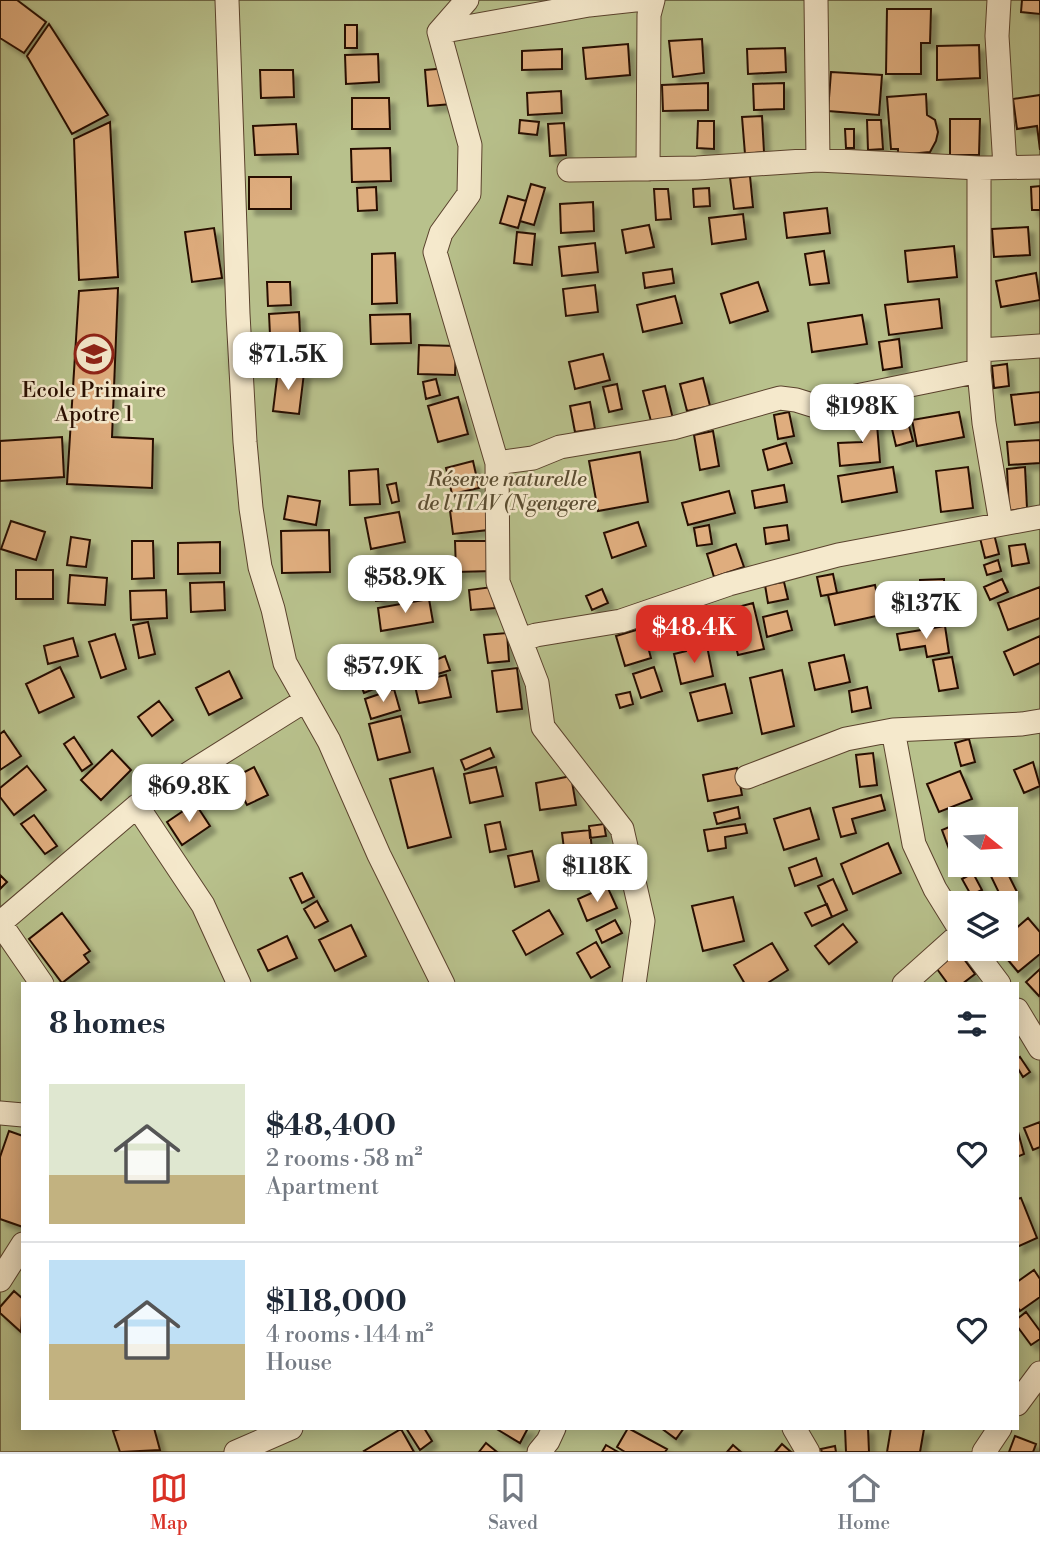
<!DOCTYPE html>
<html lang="en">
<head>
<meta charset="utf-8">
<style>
  body { margin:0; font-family:"Libre Bodoni",serif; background:#f2f2f3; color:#1f2937; height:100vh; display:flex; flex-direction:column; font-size:26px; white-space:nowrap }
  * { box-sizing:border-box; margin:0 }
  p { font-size:23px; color:#747a83 }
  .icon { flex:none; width:38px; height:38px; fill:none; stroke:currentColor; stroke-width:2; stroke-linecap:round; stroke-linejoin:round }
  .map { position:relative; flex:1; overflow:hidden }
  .sheet { position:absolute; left:21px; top:982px; width:998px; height:448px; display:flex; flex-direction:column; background:#fff; border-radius:0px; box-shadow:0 4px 18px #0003 }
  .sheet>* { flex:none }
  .needle { width:46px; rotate:108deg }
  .tools { position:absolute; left:948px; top:807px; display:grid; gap:14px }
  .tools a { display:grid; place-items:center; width:70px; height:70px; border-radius:0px; background:#fff; box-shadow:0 4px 18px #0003; font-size:35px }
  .price { position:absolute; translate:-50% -60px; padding:0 16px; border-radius:14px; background:#fff; color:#222; font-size:23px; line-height:46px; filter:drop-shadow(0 2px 4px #0008) }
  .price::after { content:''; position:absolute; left:50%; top:42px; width:21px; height:16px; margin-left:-10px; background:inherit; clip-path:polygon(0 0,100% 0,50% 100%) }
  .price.current { background:#d93025; color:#fff }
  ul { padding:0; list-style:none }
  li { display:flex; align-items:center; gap:21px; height:175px; padding:0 28px }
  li+li { border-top:2px solid #e0e1e3 }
  li span { display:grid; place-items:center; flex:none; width:196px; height:140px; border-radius:0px; color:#555 }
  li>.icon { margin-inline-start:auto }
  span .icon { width:84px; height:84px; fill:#fffc; stroke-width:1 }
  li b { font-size:30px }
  h2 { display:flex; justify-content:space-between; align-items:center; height:84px; padding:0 28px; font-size:30px }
  .dock { display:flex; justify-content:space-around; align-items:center; height:98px; border-top:2px solid #e0e1e3; background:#fff; font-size:19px; color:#747a83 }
  .dock a { display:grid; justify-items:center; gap:4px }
  .dock .current { color:#d93025 }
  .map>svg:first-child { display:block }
  .green { fill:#b8c18c; stroke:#706846; stroke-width:2; fill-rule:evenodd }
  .building { fill:#dfad7e; stroke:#280e01; stroke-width:2; filter:url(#shadow) }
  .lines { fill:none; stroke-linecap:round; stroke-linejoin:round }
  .minor-casing { stroke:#5a422d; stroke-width:25 }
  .minor { stroke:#f5e9cc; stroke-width:23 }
  .labels { text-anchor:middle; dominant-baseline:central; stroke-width:5; stroke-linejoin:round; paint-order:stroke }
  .poi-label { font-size:21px; fill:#280e01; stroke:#f5e9cc }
  .park-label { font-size:21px; font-style:italic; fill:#5a4d32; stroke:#f5e9cc }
</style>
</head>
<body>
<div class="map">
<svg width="1040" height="1452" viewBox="0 0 1040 1452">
  <defs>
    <filter id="shadow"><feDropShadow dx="6" dy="6" stdDeviation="2" flood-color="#0004"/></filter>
  </defs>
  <rect width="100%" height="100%" fill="#f0ddb0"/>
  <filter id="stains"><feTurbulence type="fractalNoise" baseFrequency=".00286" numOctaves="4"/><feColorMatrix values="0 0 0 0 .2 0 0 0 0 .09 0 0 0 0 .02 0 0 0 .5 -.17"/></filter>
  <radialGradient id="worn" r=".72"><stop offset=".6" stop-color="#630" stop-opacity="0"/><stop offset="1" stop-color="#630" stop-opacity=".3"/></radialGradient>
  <path class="green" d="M0 0H1040V1452H0ZM961 819H1006V864H961ZM961 903H1006V948H961ZM23 984H1017V1428H23Z"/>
  <path class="building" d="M0 0H17L46 22 24 53 0 38Z
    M1022 0H1040V14L1021 12Z
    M887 9H931L930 43H921V74H886Z
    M49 24 108 115 72 134 27 56Z
    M345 25H357V48H345Z
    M702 39 704 73 673 77 669 41Z
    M628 44 630 75 586 79 583 48Z
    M979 45 980 78 937 80V46Z
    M785 48 786 72 748 74 747 49Z
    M562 49V69L522 70V51Z
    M378 54 379 82 346 84 345 55Z
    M448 68 452 104 428 106 425 70Z
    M260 70H293L294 97 261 98Z
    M831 72 882 75 879 115 828 111Z
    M708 83V110L663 111 662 85Z
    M784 83V109L754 110 753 84Z
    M561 91 562 113 528 115 527 93Z
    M926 94 927 115 935 120 938 132 936 141 930 152 898 155V149H891L887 97Z
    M1040 95V150L1037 126 1017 129 1013 99Z
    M352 98H389L390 129H352Z
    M762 116 764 152 745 154 742 117Z
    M950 119H980L979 155H950Z
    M520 120 539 122 537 135 519 133Z
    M867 120H881L883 149 868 150Z
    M698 121H714V149L697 148Z
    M110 122 118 277 79 280 74 139Z
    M564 123 566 155 550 156 548 124Z
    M296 124 298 154 255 155 253 126Z
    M845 129H854V148H846Z
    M390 148 391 181 352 182 351 149Z
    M750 176 753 207 734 209 730 178Z
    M249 177H291V209H249Z
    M531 184 545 188 534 225 520 221Z
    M1040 186V210H1032L1031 187Z
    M376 187 377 210 358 211 357 188Z
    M709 188 710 206 694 207 693 189Z
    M654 189H668L671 219 656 220Z
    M508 196 526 201 518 228 500 223Z
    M593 202 594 231 561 233 560 204Z
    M827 208 830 233 787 238 784 213Z
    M743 214 746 239 712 244 709 218Z
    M649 225 654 247 626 253 622 230Z
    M1028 227 1030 255 994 257 992 229Z
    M214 228 222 278 192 282 185 232Z
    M517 232 535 234 532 265 514 263Z
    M595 243 598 272 562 276 559 247Z
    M954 246 957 277 908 282 905 251Z
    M824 251 829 283 810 285 805 254Z
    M395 253 397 303 372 304V254Z
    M672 269 674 283 645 288 643 273Z
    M1036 273 1040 300 1001 307 996 281Z
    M267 282H290L291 305 268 306Z
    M758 282 768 311 730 323 721 294Z
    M595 285 598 312 566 316 563 289Z
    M118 288 112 437 153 439 152 488 67 484 79 291Z
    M675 296 682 323 643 332 637 305Z
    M939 299 942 328 889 335 885 305Z
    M299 312 300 333 270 335 269 314Z
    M410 314 411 343 371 344 370 315Z
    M862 315 867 344 812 352 808 323Z
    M282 339 283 358 269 359 268 340Z
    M899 339 902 367 883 370 879 342Z
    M419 345 456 346 455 375 418 374Z
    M603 354 610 380 575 389 569 362Z
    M1007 364 1009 386 994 388 992 366Z
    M278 370 304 373 299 414 273 411Z
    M703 378 710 406 687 411 680 384Z
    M436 379 440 395 426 399 423 382Z
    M617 384 622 409 609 412 603 387Z
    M665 386 673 419 652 425 643 391Z
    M1040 392V422L1015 425 1011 395Z
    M458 397 468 434 438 442 428 406Z
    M590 402 595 429 575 432 570 406Z
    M905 411 913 441 896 446 889 416Z
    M789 412 794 436 778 439 774 415Z
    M876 412 880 462 840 466 838 443 862 442 859 414Z
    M959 412 964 437 917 446 912 420Z
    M713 431 719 466 700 470 694 435Z
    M62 437 64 477 0 481V441Z
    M1040 440V463L1009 465 1007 442Z
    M786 443 792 463 768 470 763 450Z
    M640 452 648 502 598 511 589 461Z
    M473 461 479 488 452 494 446 468Z
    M893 467 897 492 842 502 838 476Z
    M968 467 973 508 941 512 936 471Z
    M1025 467 1027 508 1009 511 1007 469Z
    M378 469 380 504 350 505 349 471Z
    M396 483 399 501 392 503 387 485Z
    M784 485 787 502 755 508 752 491Z
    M729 491 735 513 688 525 682 503Z
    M288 496 320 501 316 525 284 519Z
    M486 507 488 530 453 534 450 511Z
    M399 512 405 542 371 549 365 518Z
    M11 521 45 532 36 560 1 549Z
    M638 522 646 546 612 558 604 533Z
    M709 525 712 544 697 546 694 528Z
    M787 525 789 540 766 544 764 528Z
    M329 530 330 572 282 573 281 531Z
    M994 534 999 554 985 558 980 538Z
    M71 537 90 540 86 567 67 565Z
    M132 541H153L154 578 132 579Z
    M455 541H491L492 571 456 572Z
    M220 542V573L178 574V543Z
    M736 544 744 567 714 577 707 554Z
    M1025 544 1029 563 1012 566 1009 546Z
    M998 560 1001 571 987 575 984 565Z
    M16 570H53V599H16Z
    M833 574 837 593 821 596 817 577Z
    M70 575 107 578 105 605 68 603Z
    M411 575 412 598 376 601 374 578Z
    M944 579 945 604 921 606 920 580Z
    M1002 579 1008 592 990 600 984 587Z
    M224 582 225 610 191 612 190 583Z
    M784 582 788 599 768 603 765 585Z
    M875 585 881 615 835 625 828 595Z
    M492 587 495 608 471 610 469 590Z
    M1040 587V618L1008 630 998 603Z
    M602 589 608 603 592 610 586 596Z
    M166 590 167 618 131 620 130 591Z
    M429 599 433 622 381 631 378 608Z
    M753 603 764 649 738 655 727 610Z
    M701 605 711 639 690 645 681 611Z
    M787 611 792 630 767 637 763 617Z
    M148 622 155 654 139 658 133 625Z
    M945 626 949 653 927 657 925 646 900 650 897 634Z
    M643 628 651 658 625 666 616 636Z
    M507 633 509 661 488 663 484 635Z
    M115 634 126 669 101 678 89 642Z
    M1040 636V663L1014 675 1004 652Z
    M73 638 78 656 48 664 44 646Z
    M707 646 713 676 681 684 674 654Z
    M425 652 430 672 416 676 411 656Z
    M844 655 850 682 815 690 809 663Z
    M445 656 450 670 438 674 433 661Z
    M952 657 958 688 939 691 933 660Z
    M374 658 384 685 364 693 353 666Z
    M60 667 74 697 39 713 26 684Z
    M654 667 662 691 641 698 633 674Z
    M517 668 522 709 497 712 492 671Z
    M782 670 794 726 762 734 750 678Z
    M229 671 242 698 209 715 196 688Z
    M446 675 451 697 419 703 414 682Z
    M725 684 732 713 698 721 690 693Z
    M867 687 871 708 852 712 849 691Z
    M394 689 400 710 371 719 365 699Z
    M630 692 633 704 620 708 616 695Z
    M159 701 173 720 152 736 138 717Z
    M401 716 410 752 378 760 369 724Z
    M4 731 21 756 0 770V734Z
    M74 737 92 764 82 771 64 744Z
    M969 739 975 762 961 766 955 743Z
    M490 748 494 757 465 770 461 760Z
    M112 750 131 770 101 800 81 780Z
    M873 753 877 785 860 787 856 755Z
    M1033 762 1040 786 1024 793 1014 770Z
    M27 766 46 790 14 815 0 797V788Z
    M254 767 268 795 247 805 233 778Z
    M496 767 503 796 470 803 464 774Z
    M433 768 451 837 408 848 390 779Z
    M737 768 742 795 708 801 703 775Z
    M960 771 972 799 939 812 927 784Z
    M571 776 576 805 540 810 536 783Z
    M881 795 885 810 852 819 856 833 841 837 833 808Z
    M195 803 210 826 182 845 167 822Z
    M738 807 740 818 717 824 714 813Z
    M810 808 819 839 784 850 774 819Z
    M34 815 57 846 45 854 21 824Z
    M500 822 506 849 490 852 485 825Z
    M961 822V862L955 865 942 830Z
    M604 824 606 836 590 838 589 826Z
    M745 824 747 833 725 837 726 848 708 851 704 830Z
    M590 830 593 861 566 865 562 833Z
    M888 843 901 873 853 894 841 864Z
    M532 851 539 881 515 887 508 856Z
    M816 858 822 876 795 886 789 868Z
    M988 864H1003L1017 892 1002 899 986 866Z
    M302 873 314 897 302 903 290 878Z
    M973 873 982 890 971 895 962 879Z
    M0 875 7 882 0 889Z
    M833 879 847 910 832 917 818 886Z
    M607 886 617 908 587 921 578 899Z
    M733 897 744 941 703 951 692 906Z
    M317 901 328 921 315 928 304 909Z
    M827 904 832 917 812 926 805 913Z
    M549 910 563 934 526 955 513 931Z
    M62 913 90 951 84 955 89 962 62 983 29 939Z
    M1028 918 1040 932V954L1018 972 998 948H1006V937Z
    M615 920 622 933 602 943 596 930Z
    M843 924 857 942 829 964 815 946Z
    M351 925 366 956 335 971 319 940Z
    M287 936 297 958 268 971 258 950Z
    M596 942 610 967 591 978 577 953Z
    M772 943 788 970 766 984H745L734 965Z
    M958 951 975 974 962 984H948L937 969Z
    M1040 969V995L1039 996 1026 982Z
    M1020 1057 1030 1072 1023 1077 1017 1067V1059Z
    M1040 1122V1147L1033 1150 1024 1128Z
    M1017 1128 1024 1154 1017 1157Z
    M9 1131 23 1136V1227L0 1219V1157Z
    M1021 1198 1037 1238 1017 1247V1199Z
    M1034 1270 1040 1279V1297L1020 1311 1017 1306V1282Z
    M14 1291 23 1299 21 1332 0 1313V1307Z
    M1026 1312 1040 1331V1339L1031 1345 1017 1326V1319Z
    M124 1428H154L160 1450 120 1452 113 1431Z
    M406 1428H424L432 1441 420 1450Z
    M495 1428H528L520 1443Z
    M628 1428 667 1449 665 1452H625L617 1447Z
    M661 1428H684L676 1439Z
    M845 1428H868L869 1452H846Z
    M891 1428 924 1429 920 1452H887Z
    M401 1429 414 1452H365L364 1451Z
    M1015 1436 1036 1444 1033 1452H1009Z
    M486 1443 497 1452H479Z
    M782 1444 791 1452H775Z
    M606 1445 618 1452H602Z
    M733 1445 741 1452H727Z
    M835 1446 836 1452H822L821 1449Z"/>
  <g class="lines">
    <defs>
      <path id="minor" d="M227 0 238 314 245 442 251 508 260 567 273 609 285 663 329 741 379 855 443 984
        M467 0 439 32 470 145 469 194 441 233 435 252 497 463 498 582 537 683 543 727 622 829 643 921 634 984
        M816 0 818 160
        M999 0 997 36 1005 167
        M439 32 589 5 635 0
        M979 168V371L984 423 1001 523
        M648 169 649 15 653 0
        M569 170 697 168 818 160 979 168 1040 167
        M980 350 1040 346
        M497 463 533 458 560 447 673 428 780 398 796 400 812 405 979 371
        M521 640 536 635 621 621 729 584 838 555 1040 517
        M893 730 914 844 935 889 961 931
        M747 777 846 739 893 730 1022 724 1040 721
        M137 806 203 905 239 984
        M972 948 999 984
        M42 984 0 923 137 806 306 700
        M904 984 961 933
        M1017 1010 1040 1048
        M0 1113 23 1115
        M0 1280 23 1244
        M1017 1404 1040 1373
        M794 1428 808 1452
        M236 1452 291 1428
        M539 1452 548 1441 554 1428
        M984 1452 1000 1428"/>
    </defs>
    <use href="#minor" class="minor-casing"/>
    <use href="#minor" class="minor"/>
  </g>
  <defs>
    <symbol id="school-ring" viewBox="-11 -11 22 22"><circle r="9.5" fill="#f5e9cc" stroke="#8f2418" stroke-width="1.5"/><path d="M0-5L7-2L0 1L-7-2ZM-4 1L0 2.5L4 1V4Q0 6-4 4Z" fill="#8f2418"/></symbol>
  </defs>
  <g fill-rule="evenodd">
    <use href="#school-ring" x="72" y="332" width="44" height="44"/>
  </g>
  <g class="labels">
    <g class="poi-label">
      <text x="94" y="391">Ecole Primaire<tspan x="94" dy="24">Apotre 1</tspan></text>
    </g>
    <g class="park-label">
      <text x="507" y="480">Réserve naturelle<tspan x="507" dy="24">de l'ITAV (Ngengere</tspan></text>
    </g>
  </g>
  <rect width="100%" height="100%" filter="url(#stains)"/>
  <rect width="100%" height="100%" fill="url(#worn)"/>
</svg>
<div class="tools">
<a><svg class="needle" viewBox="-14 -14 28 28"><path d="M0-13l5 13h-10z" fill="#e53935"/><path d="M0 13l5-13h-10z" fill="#747a83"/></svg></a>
<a><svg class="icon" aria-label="layers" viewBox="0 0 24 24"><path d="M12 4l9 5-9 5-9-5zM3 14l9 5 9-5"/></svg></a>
</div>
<b class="price" style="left:288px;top:392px">$71.5K</b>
<b class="price" style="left:862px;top:444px">$198K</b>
<b class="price" style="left:405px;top:615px">$58.9K</b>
<b class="price" style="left:926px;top:641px">$137K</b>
<b class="price current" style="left:694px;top:665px">$48.4K</b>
<b class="price" style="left:383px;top:704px">$57.9K</b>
<b class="price" style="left:189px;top:824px">$69.8K</b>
<b class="price" style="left:597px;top:904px">$118K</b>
<section class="sheet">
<h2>8 homes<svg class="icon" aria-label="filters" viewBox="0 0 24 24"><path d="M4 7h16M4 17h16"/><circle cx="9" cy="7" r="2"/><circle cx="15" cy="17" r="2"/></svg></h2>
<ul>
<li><span style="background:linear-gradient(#dfe7d0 65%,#c2b280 0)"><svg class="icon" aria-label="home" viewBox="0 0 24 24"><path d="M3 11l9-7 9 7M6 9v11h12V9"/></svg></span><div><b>$48,400</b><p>2 rooms · 58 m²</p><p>Apartment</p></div><svg class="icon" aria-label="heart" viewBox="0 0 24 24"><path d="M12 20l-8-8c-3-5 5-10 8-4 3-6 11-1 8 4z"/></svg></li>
<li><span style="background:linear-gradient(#bfe0f5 60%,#c2b280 0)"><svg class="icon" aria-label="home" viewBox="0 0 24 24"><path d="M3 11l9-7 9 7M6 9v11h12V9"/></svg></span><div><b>$118,000</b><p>4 rooms · 144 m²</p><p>House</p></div><svg class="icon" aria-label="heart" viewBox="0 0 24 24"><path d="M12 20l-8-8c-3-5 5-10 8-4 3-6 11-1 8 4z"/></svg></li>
</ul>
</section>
</div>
<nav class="dock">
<a class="current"><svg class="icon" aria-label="map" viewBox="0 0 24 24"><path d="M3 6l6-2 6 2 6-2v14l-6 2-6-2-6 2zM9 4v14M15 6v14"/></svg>Map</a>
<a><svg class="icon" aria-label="saved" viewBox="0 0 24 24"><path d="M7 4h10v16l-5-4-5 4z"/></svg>Saved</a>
<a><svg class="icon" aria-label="home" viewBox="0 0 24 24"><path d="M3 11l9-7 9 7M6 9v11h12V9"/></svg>Home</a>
</nav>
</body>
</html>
